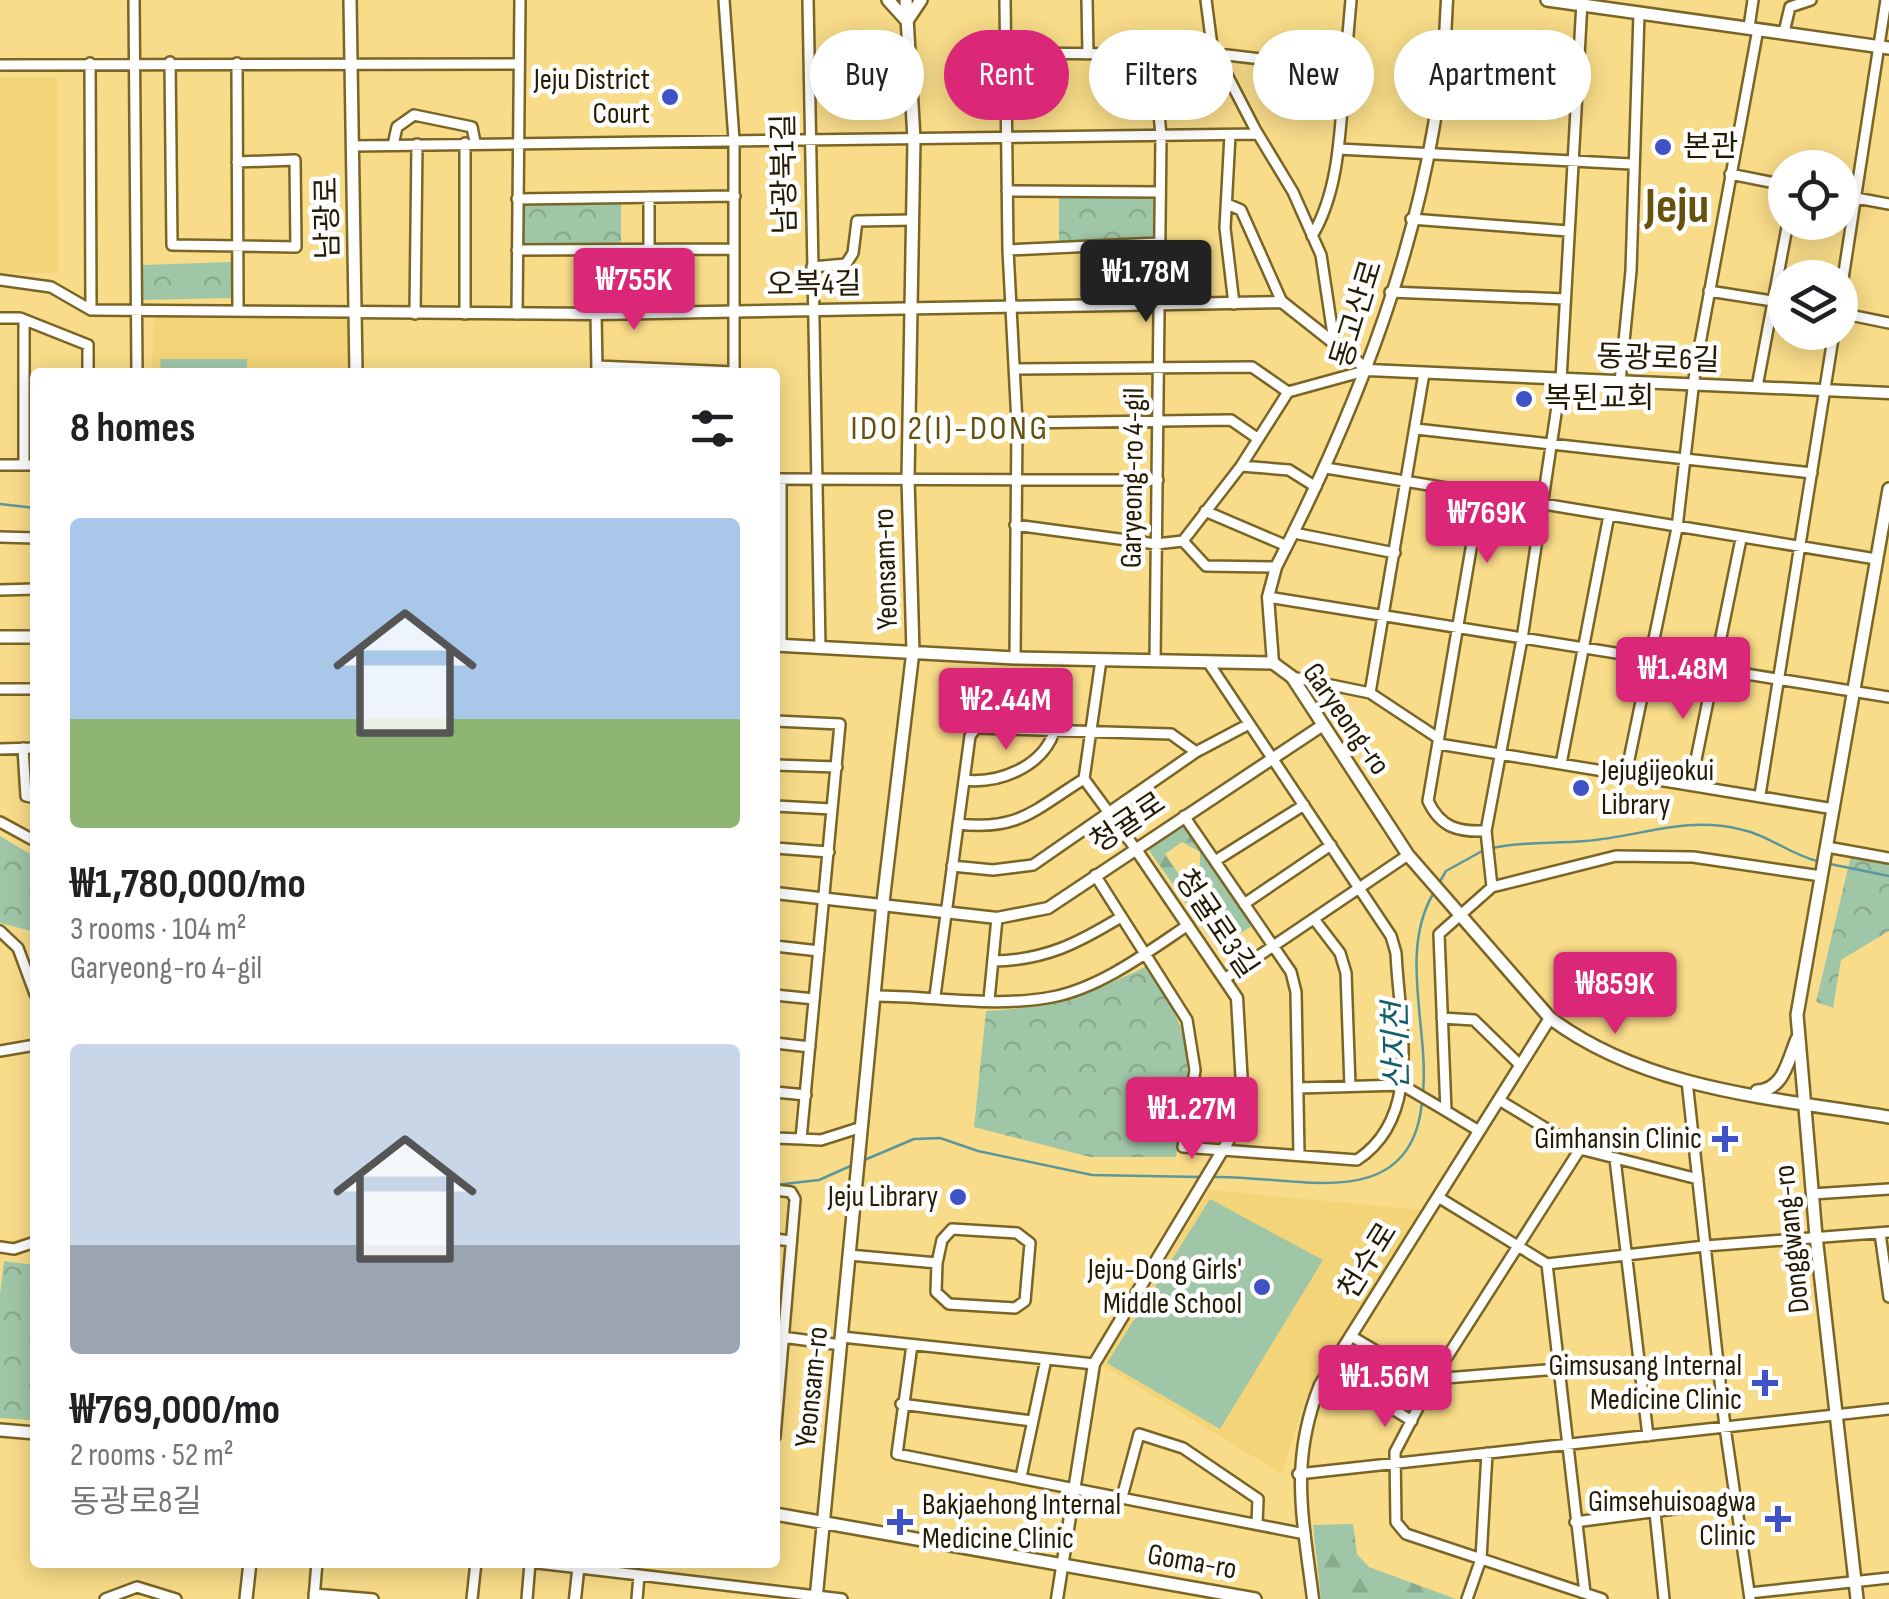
<!DOCTYPE html>
<html lang="en">
<head>
<meta charset="utf-8">
<style>
  body { margin:0; font-family:"Sofia Sans Condensed","Noto Sans KR",sans-serif; background:#f6f6f6; color:#202124; height:100vh; display:flex; flex-direction:column; font-size:38px; white-space:nowrap }
  * { box-sizing:border-box; margin:0 }
  p { font-size:32px; color:#757577 }
  .icon { flex:none; width:55px; height:55px; fill:none; stroke:currentColor; stroke-width:2; stroke-linecap:round; stroke-linejoin:round }
  .map { position:relative; flex:1; overflow:hidden }
  .panel { position:absolute; left:30px; top:368px; width:750px; height:1200px; display:flex; flex-direction:column; background:#fff; border-radius:10px; box-shadow:0 5px 25px #0003 }
  .panel>* { flex:none }
  .top-card { position:absolute; left:810px; top:30px; width:928px; height:90px; display:flex; gap:20px }
  .fabs { position:absolute; left:1768px; top:150px; display:grid; gap:20px }
  .fabs a { display:grid; place-items:center; width:90px; height:90px; border-radius:50%; background:#fff; box-shadow:0 5px 25px #0003; font-size:50px }
  .price { position:absolute; translate:-50% -85px; padding:0 22px; border-radius:10px; background:#db2777; color:#fff; font-size:32px; line-height:65px; filter:drop-shadow(0 2px 5px #0008) }
  .price::after { content:''; position:absolute; left:50%; top:60px; width:30px; height:22px; margin-left:-15px; background:inherit; clip-path:polygon(0 0,100% 0,50% 100%) }
  .price.on { background:#222; color:#fff }
  ul { padding:0; list-style:none }
  li { display:grid; align-content:center; gap:20px; height:530px; padding:0 40px }
  li span { display:grid; place-items:center; height:310px; border-radius:10px; color:#555 }
  li>.icon { margin-inline-start:auto }
  span .icon { width:180px; height:180px; fill:#fffc; stroke-width:1 }
  li b { font-size:42px }
  h2 { display:flex; justify-content:space-between; align-items:center; height:120px; padding:0 40px; font-size:42px }
  .pill { padding:0 35px; border-radius:45px; background:#fff; box-shadow:0 5px 25px #0003; font-size:35px; line-height:90px }
  .pill.on { background:#db2777; color:#fff }
  .map>svg:first-child { display:block }
  .built { fill:#f3d478 }
  .forest { fill:url(#forest-firs); fill-rule:evenodd }
  .park { fill:url(#park-crowns) }
  .garden { fill:#a0c6a8 }
  .lines { fill:none; stroke-linecap:round; stroke-linejoin:round }
  .stream { stroke:#5b979b; stroke-width:2.5 }
  .minor-casing { stroke:#7a6525; stroke-width:14 }
  .tertiary-casing { stroke:#7a6525; stroke-width:15 }
  .secondary-casing { stroke:#7a6525; stroke-width:16 }
  .minor { stroke:#fff; stroke-width:9 }
  .tertiary { stroke:#fff; stroke-width:10 }
  .secondary { stroke:#fff; stroke-width:11 }
  .poi-dot { fill:#3f52c6; stroke:#fff; stroke-width:4 }
  .labels { text-anchor:middle; dominant-baseline:central; stroke-width:9; stroke-linejoin:round; paint-order:stroke }
  .poi-label { font-size:30px; fill:#241b02; stroke:#fff; text-anchor:end }
  .street-label { font-size:30px; fill:#241b02; stroke:#fff }
  .water-label { font-size:32px; font-style:italic; fill:#125e6a; stroke:#fff }
  .quarter-label { font-size:35px; letter-spacing:2.5px; fill:#66520c; stroke:#fff }
  .town-label { font-size:50px; font-weight:bold; fill:#66520c; stroke:#fff }
</style>
</head>
<body>
<div class="map">
<svg width="1889" height="1599" viewBox="0 0 1889 1599">
  <defs>
    <pattern id="forest-firs" width="22" height="20" patternUnits="userSpaceOnUse" patternTransform="scale(2.5)"><rect width="22" height="20" fill="#a0c6a8"/><path d="M5 1l3.5 6h-7zM16 11l3.5 6h-7z" fill="#8aaa8f"/></pattern>
    <pattern id="park-crowns" width="20" height="18" patternUnits="userSpaceOnUse" patternTransform="scale(2.5)"><rect width="20" height="18" fill="#a0c6a8"/><path d="M2 6a3 3 0 1 1 6 0M12 15a3 3 0 1 1 6 0" fill="none" stroke="#8aaa8f"/></pattern>
  </defs>
  <rect width="100%" height="100%" fill="#f8dc89"/>
  <path class="built" d="M0 77H57L58 273H0Z
    M154 312 350 317 348 372H152Z
    M1210 1190 1422 1210 1304 1402 1282 1474 1101 1364Z"/>
  <path class="forest" d="M1182 822 1252 926 1217 948 1146 846ZM1182 842 1200 852V874L1215 908 1205 913 1165 854Z
    M1353 1524 1357 1554 1369 1567 1456 1599H1321L1313 1525Z"/>
  <path class="park" d="M1155 196V241L1059 242V197Z
    M621 200V244L521 246 520 202Z
    M232 262 233 298 143 300 142 265Z
    M0 836 35 857V932L0 923Z
    M1851 856 1889 863V931L1841 960 1833 1008 1816 1002Z
    M1149 965C1199 1047 1191 1067 1176 1157H1090L974 1127 986 1011C1053 1008 1090 994 1149 965Z
    M4 1261 35 1265V1383L30 1420 0 1418V1294Z"/>
  <path class="garden" d="M160 359H247V372H161Z
    M1210 1199 1323 1260 1220 1429 1107 1363Z"/>
  <g class="lines">
    <path class="stream" d="M0 504 35 508
      M1492 848C1524 841 1553 844 1585 841 1640 837 1683 816 1739 829 1769 835 1789 854 1817 861
      M1830 864 1889 876
      M1439 883 1446 871 1484 850
      M1423 1093C1429 1029 1399 952 1433 894
      M862 1161 914 1139 940 1138 978 1151 1092 1175 1200 1177
      M1213 1177C1290 1174 1412 1219 1422 1101
      M775 1185 819 1180 855 1164"/>
    <defs>
      <path id="minor" d="M134 0 137 372
        M724 0 734 140V372
        M808 0 820 647
        M1005 0 1008 250 1017 423 1015 658
        M1087 0 1088 54
        M1206 0 1212 46 1255 129 1293 192 1321 255 1335 348
        M1749 27 1753 0
        M1784 32 1790 7 1811 0
        M1007 53 1227 55 1345 69C1340 123 1341 188 1312 236
        M1154 56 1161 136 1155 661
        M170 62 172 245 296 247 295 160 237 162
        M90 63 91 310
        M237 63 238 308
        M0 65 519 64
        M1345 69 1351 0
        M1444 78 1575 89
        M1230 135 1225 228 1234 304
        M465 143V314
        M393 145 397 127 414 115 472 127 475 142
        M352 146 1258 134
        M1338 149 1631 164
        M1730 174 1785 185
        M1007 191 1160 192
        M1840 195 1889 204
        M517 199 735 196
        M1227 204 1241 210 1282 302
        M1411 219 1568 231
        M517 250 733 249
        M649 250V197
        M1008 250 1159 243
        M812 267 846 264 853 253 857 221 913 220
        M0 280 51 287 91 310 355 312
        M1709 291 1785 303
        M1390 292 1565 299
        M1840 298 1886 0
        M1840 313 1889 323
        M415 314 417 144
        M517 314 520 0
        M596 314 597 372
        M0 318H20L88 345V372
        M597 366 734 372
        M1015 369 1252 367 1288 392 1368 370
        M1620 382 1631 271 1639 14
        M1757 387 1788 222
        M1017 423 1231 420 1257 438
        M1416 429 1812 473
        M0 465H35
        M24 465V320
        M1241 466 1289 470 1316 487
        M1326 468 1876 559
        M775 479 1158 480
        M1480 496 1428 801C1441 828 1458 832 1486 831
        M1205 511 1287 546
        M1015 525 1156 544 1183 541
        M1294 533 1395 553
        M0 537 35 538
        M1276 567 1206 566 1183 541 1241 466 1288 392
        M0 590 35 589
        M1268 597 1889 697
        M781 645V479
        M1292 677 1370 693 1438 738
        M0 689H35
        M1370 693 1424 373
        M775 721 840 724 801 1139 775 1138
        M1439 744 1834 809
        M23 748 26 796 35 798
        M0 749 35 748
        M1561 764 1609 515
        M775 765 837 767
        M1626 774 1677 528 1695 371 1758 29
        M1084 779 1135 848
        M964 780C999 784 1042 767 1054 732
        M1691 784 1741 539
        M1760 795 1834 332
        M775 806 832 809
        M1184 816 1291 972 1296 992 1299 1155
        M0 822 35 841
        M958 824C1020 831 1035 809 1084 779L1101 660
        M1827 847 1889 858
        M775 848 829 852
        M1215 861 1304 805
        M952 866 993 870 1033 865 1196 752 1249 724
        M1095 875 1187 1020 1195 1070 1183 1147 1357 1160C1424 1116 1399 1023 1396 953L1391 936 1208 662
        M1492 887 1486 831 1522 639 1561 380 1582 2
        M1244 904 1331 845
        M1314 919 1340 953 1346 973 1350 1086
        M0 931 18 948 35 994
        M775 946 819 951
        M994 961C1046 960 1078 943 1121 917
        M1226 978 1408 855
        M775 995 814 999
        M875 996C933 996 995 1008 1052 997 1100 988 1148 952 1188 925
        M935 996 970 736 976 728 1171 734 1196 752
        M989 1000 997 918
        M1442 1018 1474 1020 1520 1065
        M775 1043 810 1047
        M0 1051 35 1045
        M1687 1081 1725 1427 1750 1599
        M1298 1088 1402 1085 1446 1111
        M775 1092 806 1095
        M1499 1100 1580 1149 1698 1179
        M1479 1131 1446 1111 1439 934 1492 887 1616 856 1693 857 1821 876
        M801 1139 821 1140 862 1127
        M1580 1149 1433 1379 1395 1452 1396 1522 1406 1534 1602 1599
        M1615 1159 1648 1436
        M775 1190 791 1192 795 1199 775 1437
        M1812 1194 1889 1189
        M1438 1197 1547 1264 1705 1246 1889 1232
        M1880 1233 1889 1297
        M775 1239 791 1241
        M0 1247 14 1249 35 1242
        M849 1255 937 1263 936 1292 949 1304 1015 1308 1025 1301 1030 1243 1017 1233 952 1229 942 1240 937 1263
        M1547 1264 1585 1593
        M775 1336 841 1345
        M1351 1336 1420 1377 1433 1379 1558 1369
        M842 1337 1094 1364
        M912 1345 897 1454 1305 1534
        M1383 1403 1412 1421
        M901 1404 1032 1421
        M1298 1474 1889 1409
        M1021 1477 1046 1359
        M1122 1497 1139 1434 1183 1448 1258 1499 1257 1524
        M1655 1512 1664 1599
        M1575 1522 1736 1501
        M529 1562 842 1599
        M1749 1593 1889 1578
        M314 1594 373 1599
        M105 1599 137 1587 176 1599
        M314 1599 317 1562
        M472 1599 476 1562
        M527 1599 530 1563
        M637 1599 639 1576
        M1467 1599 1481 1559 1487 1453"/>
      <path id="tertiary" d="M355 312 596 314 1282 302 1368 370 1889 393
        M1273 663 1268 597 1276 567C1366 392 1440 198 1447 0
        M775 893 997 918 1048 908 1323 725
        M575 1599 579 1562
        M1057 1599 1094 1364 1239 1123 1243 1103 1237 998 1135 848
        M1313 1599C1303 1519 1289 1462 1320 1385L1550 1018"/>
      <path id="secondary" d="M350 0 356 372
        M888 0 907 21 921 0
        M1547 0 1889 48
        M0 637H35
        M775 645 1015 658 1273 663 1292 677 1408 855 1550 1018C1646 1090 1773 1098 1889 1117
        M1757 1091C1784 1090 1788 1060 1797 1039
        M0 1430 35 1433
        M775 1514 1255 1599
        M246 1599 250 1562
        M816 1599 883 902 913 651 908 479 914 139 906 0
        M1857 1599 1816 1236 1797 1015 1889 489"/>
    </defs>
    <use href="#minor" class="minor-casing"/>
    <use href="#tertiary" class="tertiary-casing"/>
    <use href="#secondary" class="secondary-casing"/>
    <use href="#minor" class="minor"/>
    <use href="#tertiary" class="tertiary"/>
    <use href="#secondary" class="secondary"/>
  </g>
  <g class="poi-dot">
    <circle cx="670" cy="97" r="10"/>
    <circle cx="1663" cy="147" r="10"/>
    <circle cx="1524" cy="399" r="10"/>
    <circle cx="1581" cy="788" r="10"/>
    <path d="M1720 1124h10v10h10v10h-10v10h-10v-10h-10v-10h10z"/>
    <circle cx="958" cy="1197" r="10"/>
    <circle cx="1262" cy="1287" r="10"/>
    <path d="M1760 1368h10v10h10v10h-10v10h-10v-10h-10v-10h10z"/>
    <path d="M1773 1504h10v10h10v10h-10v10h-10v-10h-10v-10h10z"/>
    <path d="M895 1507h10v10h10v10h-10v10h-10v-10h-10v-10h10z"/>
  </g>
  <g class="labels">
    <g class="poi-label">
      <text x="650" y="80">Jeju District<tspan x="650" dy="34">Court</tspan></text>
      <text x="1683" y="147" text-anchor="start">본관</text>
      <text x="1544" y="399" text-anchor="start">복된교회</text>
      <text x="1601" y="771" text-anchor="start">Jejugijeokui<tspan x="1601" dy="34">Library</tspan></text>
      <text x="1702" y="1139">Gimhansin Clinic</text>
      <text x="938" y="1197">Jeju Library</text>
      <text x="1242" y="1270">Jeju-Dong Girls'<tspan x="1242" dy="34">Middle School</tspan></text>
      <text x="1742" y="1366">Gimsusang Internal<tspan x="1742" dy="34">Medicine Clinic</tspan></text>
      <text x="1756" y="1502">Gimsehuisoagwa<tspan x="1756" dy="34">Clinic</tspan></text>
      <text x="922" y="1505" text-anchor="start">Bakjaehong Internal<tspan x="922" dy="34">Medicine Clinic</tspan></text>
    </g>
    <g class="street-label">
      <text transform="translate(785 174) rotate(-91)">남광북1길</text>
      <text transform="translate(328 218) rotate(-91)">남광로</text>
      <text transform="translate(814 285) rotate(-1)">오복4길</text>
      <text transform="translate(1357 314) rotate(-73)">동고산로</text>
      <text transform="translate(1658 359) rotate(2)">동광로6길</text>
      <text transform="translate(1133 478) rotate(-89)">Garyeong-ro 4-gil</text>
      <text transform="translate(886 569) rotate(-92)">Yeonsam-ro</text>
      <text transform="translate(1346 719) rotate(55)">Garyeong-ro</text>
      <text transform="translate(1128 823) rotate(-34)">청귤로</text>
      <text transform="translate(1216 924) rotate(56)">청귤로3길</text>
      <text transform="translate(1792 1239) rotate(-96)">Donggwang-ro</text>
      <text transform="translate(1368 1261) rotate(-58)">천수로</text>
      <text transform="translate(812 1387) rotate(-84)">Yeonsam-ro</text>
      <text transform="translate(1192 1562) rotate(10)">Goma-ro</text>
    </g>
    <g class="water-label">
      <text transform="translate(1397 1046) rotate(-91)">산지천</text>
    </g>
    <g class="quarter-label">
      <text x="950" y="428">IDO 2(I)-DONG</text>
    </g>
    <g class="town-label">
      <text x="1677" y="207">Jeju</text>
    </g>
  </g>
</svg>
<div class="fabs">
<a><svg class="icon" aria-label="locate" viewBox="0 0 24 24"><circle cx="12" cy="12" r="6"/><path d="M12 2v4M12 18v4M2 12h4M18 12h4"/></svg></a>
<a><svg class="icon" aria-label="layers" viewBox="0 0 24 24"><path d="M12 4l9 5-9 5-9-5zM3 14l9 5 9-5"/></svg></a>
</div>
<b class="price on" style="left:1146px;top:325px">₩1.78M</b>
<b class="price" style="left:634px;top:333px">₩755K</b>
<b class="price" style="left:1487px;top:566px">₩769K</b>
<b class="price" style="left:1683px;top:722px">₩1.48M</b>
<b class="price" style="left:1006px;top:753px">₩2.44M</b>
<b class="price" style="left:1615px;top:1037px">₩859K</b>
<b class="price" style="left:1192px;top:1162px">₩1.27M</b>
<b class="price" style="left:1385px;top:1430px">₩1.56M</b>
<div class="top-card">
<a class="pill">Buy</a>
<a class="pill on">Rent</a>
<a class="pill">Filters</a>
<a class="pill">New</a>
<a class="pill">Apartment</a>
</div>
<section class="panel">
<h2>8 homes<svg class="icon" aria-label="filters" viewBox="0 0 24 24"><path d="M4 7h16M4 17h16"/><circle cx="9" cy="7" r="2"/><circle cx="15" cy="17" r="2"/></svg></h2>
<ul>
<li><span style="background:linear-gradient(#a9c7e8 65%,#8fb573 0)"><svg class="icon" aria-label="home" viewBox="0 0 24 24"><path d="M3 11l9-7 9 7M6 9v11h12V9"/></svg></span><div><b>₩1,780,000/mo</b><p>3 rooms · 104 m²</p><p>Garyeong-ro 4-gil</p></div></li>
<li><span style="background:linear-gradient(#c9d6e8 65%,#9aa5b1 0)"><svg class="icon" aria-label="home" viewBox="0 0 24 24"><path d="M3 11l9-7 9 7M6 9v11h12V9"/></svg></span><div><b>₩769,000/mo</b><p>2 rooms · 52 m²</p><p>동광로8길</p></div></li>
</ul>
</section>
</div>
</body>
</html>
